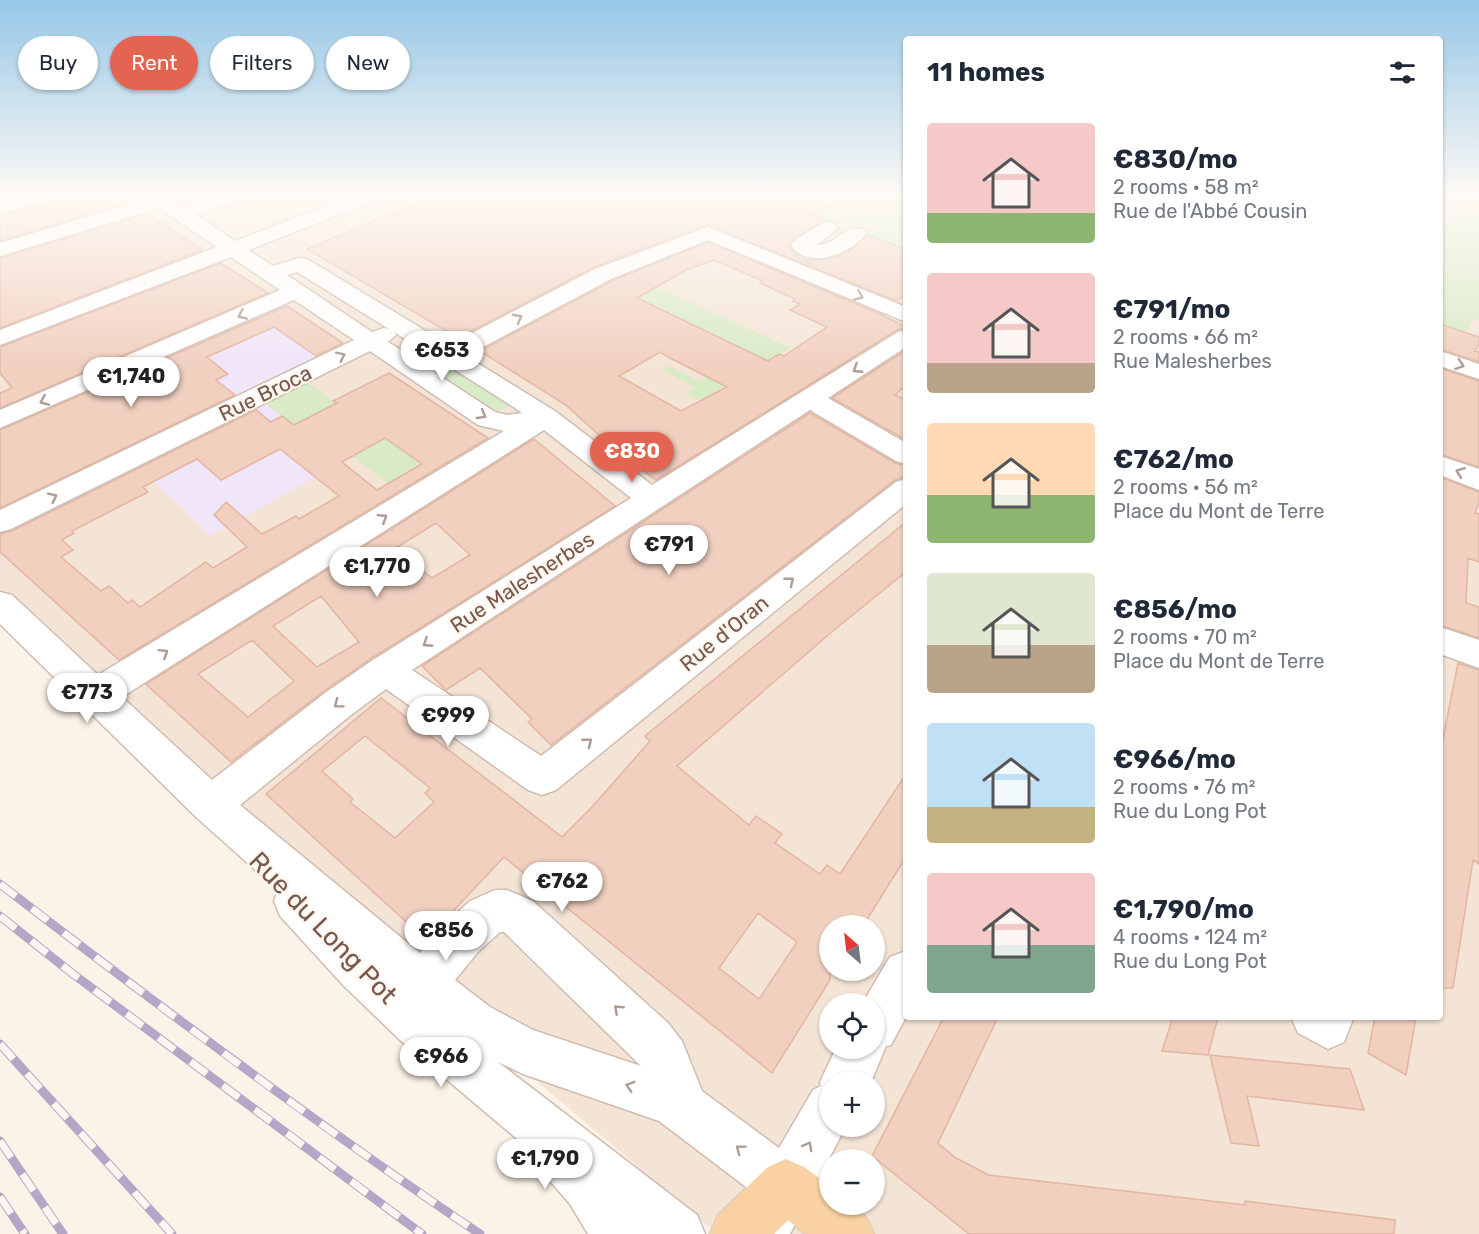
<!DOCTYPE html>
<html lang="en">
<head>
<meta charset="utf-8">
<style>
  body { margin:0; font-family:Rubik,sans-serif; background:#f6f6f7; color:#1f2937; height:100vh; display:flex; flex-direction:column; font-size:22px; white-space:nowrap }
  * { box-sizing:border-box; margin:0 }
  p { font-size:20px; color:#747a83 }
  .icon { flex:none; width:33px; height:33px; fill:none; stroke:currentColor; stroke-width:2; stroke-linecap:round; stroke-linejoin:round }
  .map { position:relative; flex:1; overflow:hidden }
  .details { position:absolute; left:903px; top:36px; width:540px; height:984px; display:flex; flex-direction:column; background:#fff; border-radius:6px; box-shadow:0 2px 4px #0004 }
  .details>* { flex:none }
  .banner { position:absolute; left:18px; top:36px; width:570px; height:54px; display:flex; gap:12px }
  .needle { width:39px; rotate:332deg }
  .controls { position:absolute; left:819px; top:915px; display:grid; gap:12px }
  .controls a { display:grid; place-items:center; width:66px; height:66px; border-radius:50%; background:#fff; box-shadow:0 2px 4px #0004; font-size:30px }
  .price { position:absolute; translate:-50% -51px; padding:0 14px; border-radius:21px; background:#fff; color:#222; font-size:20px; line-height:39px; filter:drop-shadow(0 2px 3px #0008) }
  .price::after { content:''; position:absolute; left:50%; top:36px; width:18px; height:14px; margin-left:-9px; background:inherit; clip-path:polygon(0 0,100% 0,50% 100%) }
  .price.on { background:#e36450; color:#fff }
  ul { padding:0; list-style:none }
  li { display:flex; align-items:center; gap:18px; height:150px; padding:0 24px }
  li span { display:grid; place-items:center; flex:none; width:168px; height:120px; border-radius:6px; color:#555 }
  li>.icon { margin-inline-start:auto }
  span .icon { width:72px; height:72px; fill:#fffc; stroke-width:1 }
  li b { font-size:26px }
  h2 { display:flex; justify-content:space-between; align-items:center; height:72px; padding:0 24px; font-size:26px }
  .pill { padding:0 21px; border-radius:27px; background:#fff; box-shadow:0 2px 4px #0004; font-size:21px; line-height:54px }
  .pill.on { background:#e36450; color:#fff }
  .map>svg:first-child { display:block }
  .residential { fill:#f4e4d6; fill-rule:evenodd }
  .education { fill:#f0e5f9 }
  .green { fill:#d8eac6 }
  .building { fill:#f1d0c0; stroke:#e4b5a1; stroke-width:1.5; fill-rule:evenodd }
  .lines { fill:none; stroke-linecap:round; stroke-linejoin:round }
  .minor-tunnel { stroke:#daccc1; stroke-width:22; stroke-dasharray:22 10; stroke-linecap:butt }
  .minor-casing { stroke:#d0bcb0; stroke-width:3 }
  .major-casing { stroke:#d9d0cd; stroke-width:3 }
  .minor { fill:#fff; fill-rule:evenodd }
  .major { fill:#f9d1a2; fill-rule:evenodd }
  .rail-casing { stroke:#b5a6c7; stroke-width:9 }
  .rail { stroke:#fff7ef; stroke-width:7; stroke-dasharray:20; stroke-linecap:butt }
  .oneway { stroke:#ad9b94 }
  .labels { text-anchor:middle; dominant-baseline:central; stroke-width:4.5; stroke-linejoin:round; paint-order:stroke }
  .street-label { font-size:21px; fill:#76584c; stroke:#fff7ef }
  .near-street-label { font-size:26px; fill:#76584c; stroke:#fff7ef }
</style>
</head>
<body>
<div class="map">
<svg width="1479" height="1234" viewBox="0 0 1479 1234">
  <rect width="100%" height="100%" fill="#fcf3e8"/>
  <path class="residential" d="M0 196H906V1017H1440V196H1479V1234H717L211 805 0 615ZM830 926H874V970H830ZM830 1004H874V1048H830ZM830 1082H874V1126H830ZM830 1160H874V1204H830Z"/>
  <path class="education" d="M284 304 344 343 236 395 227 388 214 395 165 355Z
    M266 404 294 425 352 456 211 536 139 467Z"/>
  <path class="green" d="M846 196H906V250L822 218 801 223Z
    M1479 199V320L1474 318 1465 332 1440 324V235L1464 203 1475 205Z
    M656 287 791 348 700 401 686 394 695 387 662 370 668 366 699 381 744 350 706 331 536 354Z
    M448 359 515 402 493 415 427 370Z
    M308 383 421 464 453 457 456 460 401 493 305 420 294 425 266 404Z"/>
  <path class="building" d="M55 196H120L129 202 0 241V215L52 202Z
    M433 196H846L813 215 827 220 793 239 789 247 798 255 818 260 842 255 852 249 867 235 906 249V294L897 301 707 225 594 267 458 338 307 249Z
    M148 214 202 250 0 328V258Z
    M708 242 880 314 902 325 904 328 897 330 656 480 616 451 566 405 480 351 612 281ZM714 260 761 280 760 283 795 299 793 301 800 304 790 310 827 327 784 356 779 354 768 361 637 298 686 270ZM660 352 672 359 727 387 681 411 619 376Z
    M221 263 268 293 0 408V393L12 388 0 373V347Z
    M287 306 343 343 316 356 274 327 207 357 228 374 216 380 235 395 0 508V430Z
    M1440 324 1479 337V344L1475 351 1479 352V362L1440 349Z
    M906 350V385L895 395 906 400V440L832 398Z
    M1440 368 1479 381V467L1440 454Z
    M389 373 488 438 119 660 0 552V534L12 531 256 410 271 422 282 416 294 425 337 403 333 401ZM385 438 422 464 377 490 342 462ZM280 449 339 496 299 519 296 516 262 534 226 502 214 515 247 547 213 568 206 562 140 607 132 600 128 603 109 586 101 591 61 557 73 550 62 540 74 533 72 531 148 492 143 487 197 459 221 480Z
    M810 413 895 463 906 466V476L895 480 551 745 528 722 532 719 480 668 446 690 422 666Z
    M534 439 615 506 372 658 324 691 231 762 146 684ZM436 523 470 555 432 578 394 549ZM321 596 359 642 317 667 273 626ZM252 640 294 681 248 717 198 674Z
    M1440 477 1479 492V502L1475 513 1479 514V562L1468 558 1466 603 1479 607V638L1440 625Z
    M906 522V572L834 630 677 766 749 825 756 816 782 834 775 843 820 874 827 865 840 874 906 774V857L863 926H830V980L772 1073 504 857 426 940 266 794 381 698 562 837 592 807 650 741 645 736ZM365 736 430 788 425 793 434 802 395 838 350 802 353 799 322 771ZM758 913 797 942 759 999 719 968Z
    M1458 663 1479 670V864L1473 860 1453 988H1440V753Z
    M944 1017H998L938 1143 956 1158 989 1175 1245 1205V1201L1395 1220 1394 1234H969L872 1156Z
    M1173 1017H1218L1208 1055 1162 1051Z
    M1375 1017H1416L1406 1075 1368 1053Z
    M1210 1055 1350 1069 1364 1110 1247 1096 1259 1146 1231 1143Z"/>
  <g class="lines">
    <path class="minor-tunnel" d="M795 260 808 253"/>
    <defs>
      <path id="minor" d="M20 196H53L51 200 0 213V201Z
        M145 196H167L183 207 213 196H241L239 200 196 215 235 241 352 196H379L377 200 248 250 273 266 299 258 307 259 449 345 595 269 708 227 906 307V322L708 240 611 279 466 356 555 411 652 485 898 332 906 330V347L828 398 906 443V464L896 461 810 410 412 670 541 756 896 482 906 479V504L556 790 542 795 528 790 386 689 351 715 240 805 420 953 447 922 470 901 495 890H507L533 901 668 1023 682 1041 702 1091 779 1148 813 1090 821 1086 820 1082 836 1048H874V1004H862L890 957 906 951V1017L891 1045 886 1046 871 1082H830V1126H846L790 1234H735L754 1193 659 1121 523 1074 498 1062 697 1215 705 1234H588L570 1204 549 1180 542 1160 400 1040 343 985 280 916 274 901 278 890 197 818 0 624V592L12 595 98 675 504 431 478 425 370 351 11 529 0 532V510L354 340 294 300 0 428V410L280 290 231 257 0 345V330L217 247 159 208 0 256V243L147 199ZM297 272 389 329 384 328 372 332 287 275ZM394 332 430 355 418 361 388 342 396 335ZM447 365 515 408 522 413 507 415 495 412 434 372ZM544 430 631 498 373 660 325 693 212 780 122 697ZM500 932H504L641 1066 533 1030 490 1007 455 980 478 952Z
        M828 222 835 224 838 228 817 245C835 246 844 224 863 229L866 233C852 254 808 271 791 245L794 241 821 224Z
        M1440 351 1479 364V379L1440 366Z
        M1440 456 1479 469V490L1440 475Z
        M1440 627 1479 640V668L1440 654Z
        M1291 1017H1354L1344 1042 1328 1049 1298 1033Z"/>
      <path id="major" d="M786 1159 804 1167 830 1186V1204C858 1204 863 1207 874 1234H805L788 1220 774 1234H710L718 1215 768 1167Z"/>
    </defs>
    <use href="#minor" class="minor-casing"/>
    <use href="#major" class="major-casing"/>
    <use href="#minor" class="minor"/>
    <use href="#major" class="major"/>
    <defs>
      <path id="rail" d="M0 884C157 1005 315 1123 480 1234
        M0 916 73 974 422 1234
        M0 1044 172 1234
        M0 1141 63 1234
        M0 1197 25 1234"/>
    </defs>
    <use href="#rail" class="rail-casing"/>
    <use href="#rail" class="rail"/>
  </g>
  <defs><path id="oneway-chevron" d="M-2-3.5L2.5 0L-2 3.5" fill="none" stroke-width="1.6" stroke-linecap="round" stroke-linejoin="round" transform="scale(1.5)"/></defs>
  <g class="oneway">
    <use href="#oneway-chevron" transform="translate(859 296) rotate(23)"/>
    <use href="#oneway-chevron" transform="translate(242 315) rotate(157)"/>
    <use href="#oneway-chevron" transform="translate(518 318) rotate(-28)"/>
    <use href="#oneway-chevron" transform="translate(341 356) rotate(-26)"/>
    <use href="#oneway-chevron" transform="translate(1460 365) rotate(19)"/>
    <use href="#oneway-chevron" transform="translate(857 369) rotate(147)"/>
    <use href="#oneway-chevron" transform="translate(44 401) rotate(157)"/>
    <use href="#oneway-chevron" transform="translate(482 415) rotate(30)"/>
    <use href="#oneway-chevron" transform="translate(1460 472) rotate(-159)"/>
    <use href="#oneway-chevron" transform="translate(53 497) rotate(-26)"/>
    <use href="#oneway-chevron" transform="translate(383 518) rotate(-32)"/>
    <use href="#oneway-chevron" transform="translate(790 581) rotate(-39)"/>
    <use href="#oneway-chevron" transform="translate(427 643) rotate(147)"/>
    <use href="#oneway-chevron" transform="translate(164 653) rotate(-32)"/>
    <use href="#oneway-chevron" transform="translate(338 704) rotate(143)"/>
    <use href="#oneway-chevron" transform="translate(588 742) rotate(-39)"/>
    <use href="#oneway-chevron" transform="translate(618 1009) rotate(-137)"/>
    <use href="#oneway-chevron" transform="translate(630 1086) rotate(-163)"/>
    <use href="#oneway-chevron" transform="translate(808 1146) rotate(-61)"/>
    <use href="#oneway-chevron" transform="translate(740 1149) rotate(-143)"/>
  </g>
  <linearGradient id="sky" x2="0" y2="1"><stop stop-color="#96c7e7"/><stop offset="0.53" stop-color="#fefaf5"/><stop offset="1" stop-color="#fefaf5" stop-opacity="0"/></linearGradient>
  <rect width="1479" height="369" fill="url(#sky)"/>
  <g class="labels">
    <g class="street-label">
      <text transform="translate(265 393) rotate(-26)">Rue Broca</text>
      <text transform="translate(522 582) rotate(-33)">Rue Malesherbes</text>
      <text transform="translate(724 633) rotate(-39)">Rue d'Oran</text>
    </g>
    <g class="near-street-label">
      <text transform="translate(323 928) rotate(46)">Rue du Long Pot</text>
    </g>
  </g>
</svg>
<div class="controls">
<a><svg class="needle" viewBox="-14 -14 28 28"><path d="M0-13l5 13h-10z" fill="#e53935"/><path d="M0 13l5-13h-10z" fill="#747a83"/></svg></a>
<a><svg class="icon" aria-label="locate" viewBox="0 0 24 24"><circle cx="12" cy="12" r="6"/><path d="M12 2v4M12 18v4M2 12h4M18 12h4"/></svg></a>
<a>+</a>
<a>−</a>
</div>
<b class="price" style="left:442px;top:382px">€653</b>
<b class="price" style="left:131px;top:408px">€1,740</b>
<b class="price on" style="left:632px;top:483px">€830</b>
<b class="price" style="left:669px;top:576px">€791</b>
<b class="price" style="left:377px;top:598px">€1,770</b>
<b class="price" style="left:87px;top:724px">€773</b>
<b class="price" style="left:448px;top:747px">€999</b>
<b class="price" style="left:562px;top:913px">€762</b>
<b class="price" style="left:446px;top:962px">€856</b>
<b class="price" style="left:441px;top:1088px">€966</b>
<b class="price" style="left:545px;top:1190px">€1,790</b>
<div class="banner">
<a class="pill">Buy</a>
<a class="pill on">Rent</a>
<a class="pill">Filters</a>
<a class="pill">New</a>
</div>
<section class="details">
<h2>11 homes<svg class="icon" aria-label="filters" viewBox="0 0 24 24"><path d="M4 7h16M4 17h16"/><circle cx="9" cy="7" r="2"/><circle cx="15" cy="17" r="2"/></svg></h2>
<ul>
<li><span style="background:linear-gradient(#f6c9c9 75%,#8fb573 0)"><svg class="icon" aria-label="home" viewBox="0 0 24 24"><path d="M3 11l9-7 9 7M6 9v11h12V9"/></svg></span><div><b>€830/mo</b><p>2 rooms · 58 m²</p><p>Rue de l'Abbé Cousin</p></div></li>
<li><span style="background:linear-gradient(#f6c9c9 75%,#b9a48a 0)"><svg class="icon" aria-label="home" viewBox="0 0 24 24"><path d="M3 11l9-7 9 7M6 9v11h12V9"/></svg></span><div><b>€791/mo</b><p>2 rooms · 66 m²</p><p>Rue Malesherbes</p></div></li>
<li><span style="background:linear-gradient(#ffd9b3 60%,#8fb573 0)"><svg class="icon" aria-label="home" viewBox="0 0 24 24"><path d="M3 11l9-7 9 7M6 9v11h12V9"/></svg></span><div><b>€762/mo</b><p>2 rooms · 56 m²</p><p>Place du Mont de Terre</p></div></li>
<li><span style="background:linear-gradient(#dfe7d0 60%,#b9a48a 0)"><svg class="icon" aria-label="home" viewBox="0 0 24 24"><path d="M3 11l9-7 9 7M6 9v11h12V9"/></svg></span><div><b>€856/mo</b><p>2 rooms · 70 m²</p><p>Place du Mont de Terre</p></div></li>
<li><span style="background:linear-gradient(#bfe0f5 70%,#c2b280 0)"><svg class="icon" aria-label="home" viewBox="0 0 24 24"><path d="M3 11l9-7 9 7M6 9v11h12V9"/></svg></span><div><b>€966/mo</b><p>2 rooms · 76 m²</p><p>Rue du Long Pot</p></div></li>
<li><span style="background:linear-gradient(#f6c9c9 60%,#7fa58c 0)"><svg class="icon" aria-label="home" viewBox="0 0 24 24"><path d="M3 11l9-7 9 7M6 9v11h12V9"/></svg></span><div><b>€1,790/mo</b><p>4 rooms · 124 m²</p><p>Rue du Long Pot</p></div></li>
</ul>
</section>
</div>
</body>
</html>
